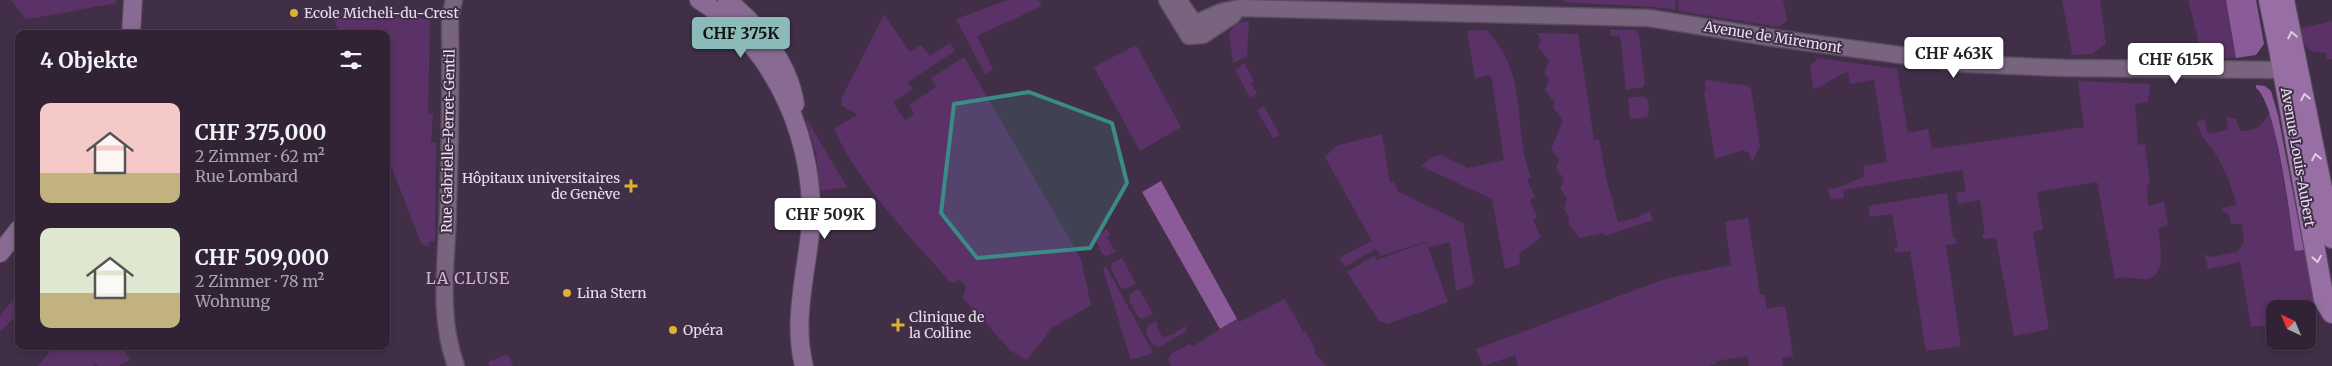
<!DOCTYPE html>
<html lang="de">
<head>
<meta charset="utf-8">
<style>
  body { margin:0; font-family:Merriweather,serif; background:#3d2f41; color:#f1f3f6; height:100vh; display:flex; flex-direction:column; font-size:19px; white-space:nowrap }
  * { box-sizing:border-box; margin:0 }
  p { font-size:16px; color:#a8a4ad }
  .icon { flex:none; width:28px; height:28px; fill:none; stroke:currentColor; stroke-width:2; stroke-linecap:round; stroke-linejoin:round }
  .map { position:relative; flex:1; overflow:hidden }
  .side { position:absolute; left:15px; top:30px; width:375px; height:320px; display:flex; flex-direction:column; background:#312335; border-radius:10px; box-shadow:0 2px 8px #0003,0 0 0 1px #4c4050 }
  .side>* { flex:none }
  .needle { width:32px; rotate:316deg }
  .tools { position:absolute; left:2266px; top:300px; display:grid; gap:10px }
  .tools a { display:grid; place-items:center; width:50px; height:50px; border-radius:10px; background:#312335; box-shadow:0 2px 8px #0003,0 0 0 1px #4c4050; font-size:25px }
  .price { position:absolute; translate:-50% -42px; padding:0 11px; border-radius:5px; background:#fff; color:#222; font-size:16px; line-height:32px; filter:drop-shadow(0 1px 2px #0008) }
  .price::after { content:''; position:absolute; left:50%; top:30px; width:15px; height:11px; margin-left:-8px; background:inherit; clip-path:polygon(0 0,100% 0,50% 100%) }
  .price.current { background:#8bbbb9; color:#111 }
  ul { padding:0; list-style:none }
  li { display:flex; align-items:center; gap:15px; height:125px; padding:0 25px }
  li span { display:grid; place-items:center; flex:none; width:140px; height:100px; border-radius:10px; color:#555 }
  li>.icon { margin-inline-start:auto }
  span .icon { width:60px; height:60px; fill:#fffc; stroke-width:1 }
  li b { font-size:21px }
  h2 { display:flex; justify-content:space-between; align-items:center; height:60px; padding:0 25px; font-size:21px }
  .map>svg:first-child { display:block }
  .green { fill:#5b3267 }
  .forest { fill:#8a5a99 }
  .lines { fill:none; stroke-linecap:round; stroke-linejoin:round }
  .tertiary-casing { stroke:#5a4b5f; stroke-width:19 }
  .secondary-casing { stroke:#5a4b5f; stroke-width:20 }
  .primary-casing { stroke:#5a4b5f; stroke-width:22 }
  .tertiary { stroke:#78647f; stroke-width:16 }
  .secondary { stroke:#886a92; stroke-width:18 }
  .primary { stroke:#976fa4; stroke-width:20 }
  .oneway { stroke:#ddcde2 }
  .marked { fill:#3b8b87; fill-opacity:0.2; stroke:#3b8b87; stroke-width:4; stroke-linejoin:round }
  .poi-dot { fill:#ddb133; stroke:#412f47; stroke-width:2 }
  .labels { text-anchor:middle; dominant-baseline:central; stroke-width:4; stroke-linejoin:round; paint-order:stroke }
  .poi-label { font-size:14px; fill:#e9deed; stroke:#412f47; text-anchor:start }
  .street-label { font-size:14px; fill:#e9deed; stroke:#412f47 }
  .quarter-label { font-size:16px; letter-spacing:1px; fill:#ccb5d3; stroke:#412f47 }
</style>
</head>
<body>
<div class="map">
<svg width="2332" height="366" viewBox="0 0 2332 366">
  <rect width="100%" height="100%" fill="#412f47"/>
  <path class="green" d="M11 0H116V3L29 19 25 18Z
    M1008 0H1038L1042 6 977 36 993 69 985 74 956 19Z
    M1563 0H1675L1676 10 1653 7 1563 2Z
    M1678 0H1783L1787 21 1779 27 1679 11Z
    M2062 0H2100L2106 44 2092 54 2070 55 2072 52Z
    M2188 0H2226L2236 58 2171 56V48L2199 44Z
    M326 11 430 19 428 113 433 114 431 143H436L435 242 429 241V246L422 245 386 153V34H340L334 20 326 19Z
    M884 15 910 52 921 45 930 56 950 43 955 51 908 82 913 89 893 102 905 120 914 114 909 105 936 87 931 78 964 57 1081 259 1091 305 1052 328 1027 360 1011 351 963 298 966 286 959 279 954 283 950 282C909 235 861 187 834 129L857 115 841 105 842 97Z
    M1249 21 1247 56 1233 63 1229 33 1236 23Z
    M2332 21V59L2327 60 2326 53 2311 51 2305 45 2299 29Z
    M1487 30C1498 44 1509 59 1513 77 1522 110 1518 145 1531 177L1527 180 1535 197 1530 200 1537 217 1533 220 1541 237 1519 254 1520 264 1505 269 1492 199 1421 166 1433 157 1441 155 1468 168 1504 160 1491 75 1475 78 1467 31Z
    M1610 30H1636L1639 34 1645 83 1643 87 1626 90 1620 35 1611 36Z
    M1536 33 1578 34 1594 140 1599 139 1607 181 1618 222 1640 217V215L1650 212 1653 220 1605 236 1604 233 1579 238 1568 222 1569 217 1564 209 1567 198 1560 189 1564 179 1556 168 1559 159 1551 149 1563 121 1553 107 1555 103 1545 90 1549 79 1544 72 1549 61 1538 47 1541 39Z
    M1136 45 1181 127 1140 151 1094 67Z
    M1818 58 1897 69 1908 133 1928 129 1932 149 2084 127 2078 81 2150 84 2148 102 2135 104 2138 145 2145 144 2150 184 2147 186 2148 206 2164 202 2168 225 2158 228C2160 243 2169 280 2142 279 2132 278 2125 276 2115 279L2097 182 2037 192 2043 230 2033 232 2049 329 2014 336 1996 238 1983 239 1982 234H1985L1980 200 1958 204 1956 193 1966 191 1962 170 1843 190 1844 198 1830 199 1828 189C1843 188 1850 181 1865 177L1863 166 1887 162 1874 80 1850 84 1848 72C1834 75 1827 86 1813 89L1810 66Z
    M1244 63 1254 81 1251 83 1257 94 1250 98 1235 70Z
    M1707 80 1749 86 1751 89 1760 146 1752 162 1749 153 1743 150 1715 159 1704 92 1706 90 1705 82Z
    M1643 96 1648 100 1649 113 1647 117 1630 119 1628 98Z
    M1264 106 1280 135 1273 138 1257 110Z
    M2269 113 2276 134 2295 251 2304 250C2308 269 2321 299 2308 316V309H2275V324L2251 327 2240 262 2208 269 2204 254 2210 257 2237 252 2244 243 2242 224H2231L2229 214 2223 212 2222 208 2237 205C2231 187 2225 167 2214 152 2206 140 2200 136 2197 122L2205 119 2207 131 2210 134 2228 129 2226 117H2230L2232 119H2236L2240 131C2256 131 2262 127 2269 113Z
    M807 120 847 187 820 191 816 153 806 121Z
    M1382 134 1390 182H1393L1398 188 1397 191 1463 223 1474 284 1456 291 1450 242 1429 247 1426 241 1381 256 1376 249 1345 267 1339 258 1372 241 1325 157 1336 146Z
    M1947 193 1953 238H1956L1957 244 1946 245 1961 346 1926 351 1910 251 1895 253 1894 248 1898 247 1892 214 1870 217 1868 206Z
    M1748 218 1760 295H1764L1767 309 1785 306 1793 356 1782 358 1783 366H1749L1747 356 1716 361V364L1708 366H1518L1515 355 1483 366 1476 349 1665 279 1731 265 1725 222Z
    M1107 229 1110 235 1107 237 1114 249 1117 251 1107 256 1102 254 1095 239 1098 235Z
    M1426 242 1448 302 1388 324 1379 321 1347 272 1374 256 1377 260Z
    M1122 258 1136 284 1126 289 1120 287 1111 269 1112 263Z
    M1106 266 1153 353 1131 360 1103 269Z
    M1139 289 1153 314 1143 319 1138 317 1129 300 1130 294Z
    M19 292V313L0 332V316Z
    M1285 299 1303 332 1305 331 1316 350 1314 352 1326 366H1171L1168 359 1172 353 1189 344 1193 346 1237 319 1239 322Z
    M1156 321 1158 324 1156 326 1163 338 1171 334 1172 335 1185 326 1187 329 1184 333 1159 347 1153 345 1146 333 1148 326Z
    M54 346H121L130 360 119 366H98L95 364 93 366H38Z
    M508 354 513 366H490L488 362Z"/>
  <path class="forest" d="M2226 0H2256L2264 44 2256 55 2236 58Z
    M2256 85 2265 86 2271 91 2278 115 2304 250 2295 251C2290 221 2277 103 2256 88Z
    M1161 181 1237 319 1220 329 1142 192Z"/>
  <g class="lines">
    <defs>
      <path id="tertiary" d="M454 0 450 18C451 81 450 145 448 208 447 262 437 314 456 366
        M1167 0 1189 36
        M1178 0 1200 31
        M1189 36 1194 24 1221 12 1240 8 1649 18 1774 38 1967 64 2065 68 2295 70
        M1189 36 1203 35 1233 15"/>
      <path id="secondary" d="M699 0C777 47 818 146 810 234 805 278 793 323 804 366
        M727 0C758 25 789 63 795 104
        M131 34 133 0
        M0 253 19 229"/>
      <path id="primary" d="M2269 0 2279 49 2324 300 2332 313
        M2284 0 2332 238"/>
    </defs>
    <use href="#tertiary" class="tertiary-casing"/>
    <use href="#secondary" class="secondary-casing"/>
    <use href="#primary" class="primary-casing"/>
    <use href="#tertiary" class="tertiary"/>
    <use href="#secondary" class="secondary"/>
    <use href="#primary" class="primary"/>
  </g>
  <defs><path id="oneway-chevron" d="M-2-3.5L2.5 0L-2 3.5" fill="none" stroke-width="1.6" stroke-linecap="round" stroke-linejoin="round" transform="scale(1.25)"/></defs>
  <g class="oneway">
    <use href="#oneway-chevron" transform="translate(2292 35) rotate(-102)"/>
    <use href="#oneway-chevron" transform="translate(2305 97) rotate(-101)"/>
    <use href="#oneway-chevron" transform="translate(2316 157) rotate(-101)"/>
    <use href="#oneway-chevron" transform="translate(2317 259) rotate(80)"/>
  </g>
  <path class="marked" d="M1029 92 1112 123 1127 183 1090 248 977 258 941 213 954 104Z"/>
  <g class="poi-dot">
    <circle cx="294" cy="13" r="5"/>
    <path d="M628.5 178.5h5v5h5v5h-5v5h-5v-5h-5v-5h5z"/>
    <circle cx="567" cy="293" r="5"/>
    <path d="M895.5 317.5h5v5h5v5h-5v5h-5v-5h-5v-5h5z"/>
    <circle cx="673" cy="330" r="5"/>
  </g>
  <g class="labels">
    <g class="poi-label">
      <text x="304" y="13">Ecole Micheli-du-Crest</text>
      <text x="620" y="178" text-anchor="end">Hôpitaux universitaires<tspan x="620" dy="16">de Genève</tspan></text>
      <text x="577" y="293">Lina Stern</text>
      <text x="909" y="317">Clinique de<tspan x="909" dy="16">la Colline</tspan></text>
      <text x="683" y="330">Opéra</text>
    </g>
    <g class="street-label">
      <text transform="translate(1773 37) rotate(9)">Avenue de Miremont</text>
      <text transform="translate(448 141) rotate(-89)">Rue Gabrielle-Perret-Gentil</text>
      <text transform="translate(2298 157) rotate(80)">Avenue Louis-Aubert</text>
    </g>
    <g class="quarter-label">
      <text x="468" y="278">LA CLUSE</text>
    </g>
  </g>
</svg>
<div class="tools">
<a><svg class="needle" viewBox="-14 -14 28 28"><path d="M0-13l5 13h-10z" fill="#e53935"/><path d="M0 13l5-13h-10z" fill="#a8a4ad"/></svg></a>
</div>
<b class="price current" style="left:741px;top:59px">CHF 375K</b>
<b class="price" style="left:1954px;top:79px">CHF 463K</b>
<b class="price" style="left:2176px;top:85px">CHF 615K</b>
<b class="price" style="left:825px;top:240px">CHF 509K</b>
<section class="side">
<h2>4 Objekte<svg class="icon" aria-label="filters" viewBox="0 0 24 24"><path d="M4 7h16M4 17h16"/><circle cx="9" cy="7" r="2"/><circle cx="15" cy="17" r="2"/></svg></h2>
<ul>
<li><span style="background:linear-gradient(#f6c9c9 70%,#c2b280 0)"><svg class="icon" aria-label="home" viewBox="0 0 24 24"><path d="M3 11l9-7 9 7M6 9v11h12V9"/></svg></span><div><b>CHF 375,000</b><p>2 Zimmer · 62 m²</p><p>Rue Lombard</p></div></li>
<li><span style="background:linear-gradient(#dfe7d0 65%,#c2b280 0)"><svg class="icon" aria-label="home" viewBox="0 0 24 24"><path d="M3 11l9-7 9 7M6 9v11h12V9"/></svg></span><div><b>CHF 509,000</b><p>2 Zimmer · 78 m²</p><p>Wohnung</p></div></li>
</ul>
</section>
</div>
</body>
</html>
